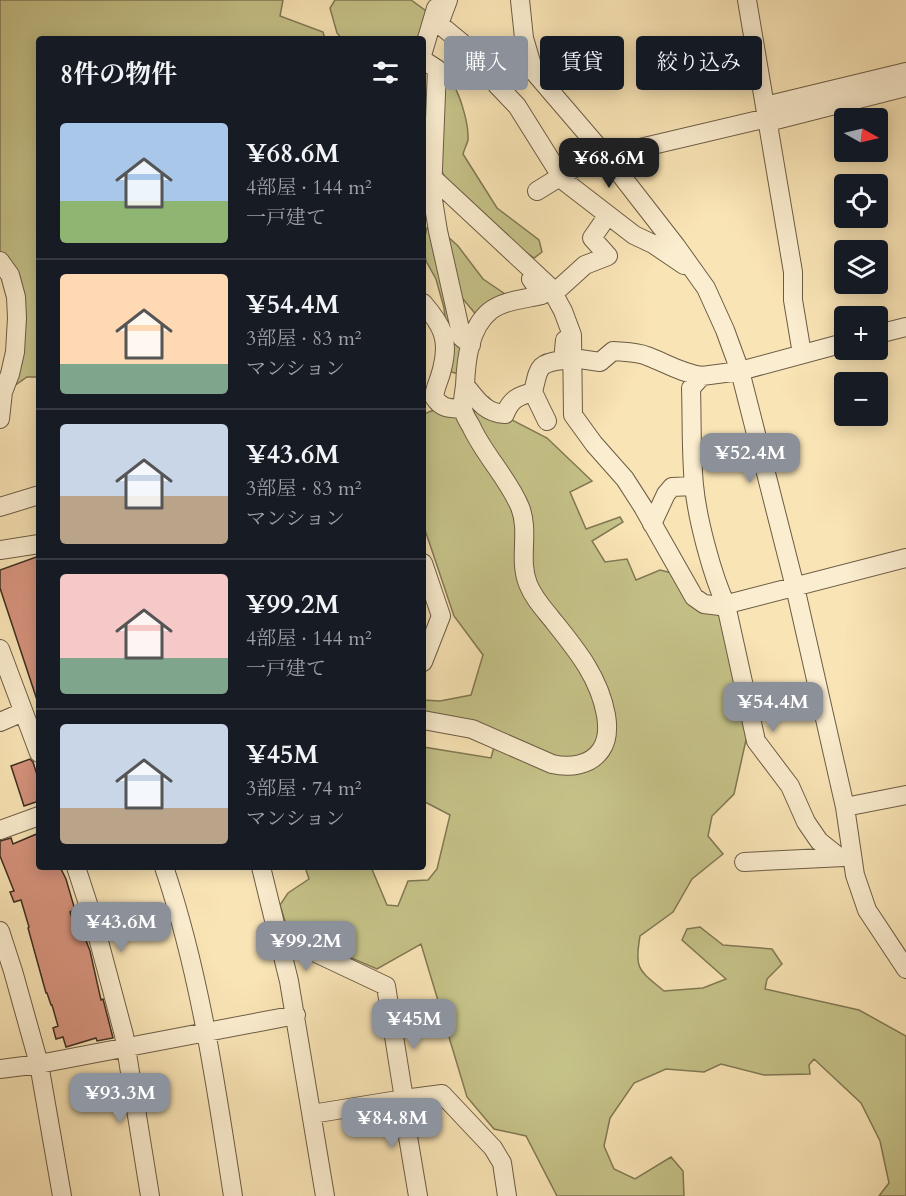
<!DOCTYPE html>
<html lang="ja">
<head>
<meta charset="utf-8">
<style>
  body { margin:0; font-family:Cardo,"Noto Serif JP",serif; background:#20242c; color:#f1f3f6; height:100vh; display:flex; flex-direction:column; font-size:22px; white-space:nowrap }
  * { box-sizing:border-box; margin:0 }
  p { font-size:20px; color:#9ea1a6 }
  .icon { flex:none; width:33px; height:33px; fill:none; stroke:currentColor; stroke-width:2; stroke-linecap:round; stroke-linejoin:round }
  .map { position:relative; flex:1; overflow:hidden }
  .panel { position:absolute; left:36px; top:36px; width:390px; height:834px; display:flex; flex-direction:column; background:#171b24; border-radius:6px; box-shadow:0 3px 15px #0003 }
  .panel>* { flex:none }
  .top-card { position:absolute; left:444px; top:36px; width:372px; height:54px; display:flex; gap:12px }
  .needle { width:39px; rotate:98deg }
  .buttons { position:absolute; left:834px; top:108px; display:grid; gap:12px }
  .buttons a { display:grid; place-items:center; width:54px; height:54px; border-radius:6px; background:#171b24; box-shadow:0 3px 15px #0003; font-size:30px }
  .price { position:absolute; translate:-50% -51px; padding:0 14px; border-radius:12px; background:#8c9099; color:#fff; font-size:20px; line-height:39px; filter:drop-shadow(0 2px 3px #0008) }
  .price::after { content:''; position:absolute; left:50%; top:36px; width:18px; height:14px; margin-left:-9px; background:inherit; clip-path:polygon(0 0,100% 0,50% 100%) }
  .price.selected { background:#222; color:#fff }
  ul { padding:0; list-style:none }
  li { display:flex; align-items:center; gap:18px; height:150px; padding:0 24px }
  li+li { border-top:2px solid #363941 }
  li span { display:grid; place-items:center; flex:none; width:168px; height:120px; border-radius:6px; color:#555 }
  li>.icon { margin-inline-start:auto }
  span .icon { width:72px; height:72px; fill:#fffc; stroke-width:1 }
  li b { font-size:26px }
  h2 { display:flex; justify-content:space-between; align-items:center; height:72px; padding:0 24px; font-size:26px }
  .tag { padding:0 21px; border-radius:6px; background:#171b24; box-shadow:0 3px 15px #0003; font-size:21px; line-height:54px }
  .tag.selected { background:#8c9099; color:#fff }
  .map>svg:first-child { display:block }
  .green { fill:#c5c288; stroke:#817854; stroke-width:1.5 }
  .building { fill:#d7947e; stroke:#3d2e20; stroke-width:1.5 }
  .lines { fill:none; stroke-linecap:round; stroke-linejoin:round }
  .minor-casing { stroke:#6c5c45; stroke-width:20 }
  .minor { stroke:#fbedcf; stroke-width:18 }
</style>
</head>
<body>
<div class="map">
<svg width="906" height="1196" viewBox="0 0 906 1196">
  <rect width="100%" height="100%" fill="#f9e4b5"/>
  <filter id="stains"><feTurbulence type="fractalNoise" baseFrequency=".00333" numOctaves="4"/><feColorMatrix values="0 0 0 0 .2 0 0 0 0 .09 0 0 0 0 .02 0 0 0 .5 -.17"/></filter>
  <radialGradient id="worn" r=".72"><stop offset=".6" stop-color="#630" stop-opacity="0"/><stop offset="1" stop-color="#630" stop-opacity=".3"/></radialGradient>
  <path class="green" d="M0 0H283L280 16 323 32 325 39H39V377H27L11 388 13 270 0 251Z
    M335 0H411L429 13 420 39H342L337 33 330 8Z
    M446 77C459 85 469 125 468 140 467 144 464 150 463 154L497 208 539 240 542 252 534 258 520 248 447 181 438 164 442 83Z
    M432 227 464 347 459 374 451 372 444 308 436 279 426 261 423 243 427 228Z
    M446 235 458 246 483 279 508 296 478 317 458 293Z
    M488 397 510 419 547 438 592 481 570 492 586 529 620 517 623 522 592 541 605 562 627 559 636 580 660 570 672 573 723 616 748 731 734 794 712 816 708 836 723 854 692 879 673 912 640 936C634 970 639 970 664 991L703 988 726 979 682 940 687 929 700 927 723 945 772 949 782 964 767 979 765 989 859 1010 906 1036V1196H879L889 1183 880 1141 861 1103 814 1059 809 1065 810 1074 764 1075 721 1064 704 1072 666 1069 634 1083 610 1118 604 1146 614 1169 635 1179 671 1157 683 1171 684 1196H557L526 1136 494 1129 467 1097 421 944 377 969 288 931 280 905 288 893 309 879 305 867H371L387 905 398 906 408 881 428 880 437 869 450 815 423 801V747L491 758 497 736 423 715V700L440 701 471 695 483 655 454 616 423 524V415C444 402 453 417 474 409 479 407 484 401 488 397Z"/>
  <path class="building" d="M39 556V700H37L0 588V570Z
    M30 759 33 762 39 781V801L24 806 11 766Z
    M39 833V867H60L66 879 75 910 70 912 77 932 82 930 90 951 101 1000 103 999 113 1038 97 1041 96 1038 66 1047 63 1037 56 1039 53 1028 58 1026 52 1005H51L47 993H46L28 928 29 927 21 900 14 902 10 892 14 891 0 856V841L11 838 13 844Z"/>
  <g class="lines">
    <defs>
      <path id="minor" d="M448 0 439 24 479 57 497 85 517 106 564 181 634 235 653 244 684 265
        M520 0 524 38 534 72 606 156 676 246 706 288 725 330 740 371 795 587 845 807 855 875 867 910 906 969
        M747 0 793 272V300L802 354
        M423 52 436 8
        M423 60 437 69 432 194 438 231 462 338 471 345
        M765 106 906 72
        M768 122 906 87
        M606 156 767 118
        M433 178 550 287 563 311 572 335 573 415 594 444 625 479 643 507 694 597 704 604 720 606 906 558
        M537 191 602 151
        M0 261 10 275 16 297 17 318 15 352 10 374 3 392 0 419
        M553 294 585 265 608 256 592 238 608 215
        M423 303C442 325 450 339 442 369 440 379 435 387 434 397 441 409 450 408 463 409
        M878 334 906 327
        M573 358 600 362 613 351C623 352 637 352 647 356 666 363 681 373 702 376
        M465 385C477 400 485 413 505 414 511 399 518 396 533 392
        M547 421 533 392C539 368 537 363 563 360L565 340
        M0 507 39 495
        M652 524 666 494 672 487 694 486
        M0 550 39 544
        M423 563 441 616 423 662
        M0 649 39 753
        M423 720 472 729 552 764C569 768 590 766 601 750 608 740 608 727 606 715 599 676 575 648 551 618 542 607 533 597 528 584 518 559 530 532 520 507 508 478 484 455 471 426 468 421 464 415 463 409 462 403 464 393 465 386 466 361 469 328 490 311 504 300 526 299 542 295L531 279 534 272
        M0 722 23 712
        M845 807 906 795
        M0 830 39 816
        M839 857 819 841 806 822 790 786 756 741 726 605C712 575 697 518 694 485 691 453 692 420 691 388L702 376 740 371 844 343
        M744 862 844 857
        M76 867 93 919 124 1035 150 1196
        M164 867C200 973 216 1086 233 1196
        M261 867 289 981 325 1196
        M0 931 13 971 39 1064 62 1196
        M280 936 386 986 404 1099 442 1094 493 1148 502 1163 507 1196
        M0 1069 39 1064 296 1015
        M312 1114 404 1099V1113L418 1196"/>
    </defs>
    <use href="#minor" class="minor-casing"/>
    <use href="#minor" class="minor"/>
  </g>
  <rect width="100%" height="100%" filter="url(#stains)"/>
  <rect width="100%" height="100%" fill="url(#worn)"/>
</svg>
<div class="buttons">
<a><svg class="needle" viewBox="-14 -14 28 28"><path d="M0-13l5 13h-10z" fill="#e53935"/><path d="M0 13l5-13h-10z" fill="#9ea1a6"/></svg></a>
<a><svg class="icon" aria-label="locate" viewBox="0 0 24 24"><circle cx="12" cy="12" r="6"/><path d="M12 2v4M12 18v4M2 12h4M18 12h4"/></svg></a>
<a><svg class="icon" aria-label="layers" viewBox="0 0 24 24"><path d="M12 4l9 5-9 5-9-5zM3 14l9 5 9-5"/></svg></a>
<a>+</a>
<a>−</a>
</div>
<b class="price selected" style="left:609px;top:189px">¥68.6M</b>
<b class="price" style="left:750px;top:484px">¥52.4M</b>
<b class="price" style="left:773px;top:733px">¥54.4M</b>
<b class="price" style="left:121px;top:953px">¥43.6M</b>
<b class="price" style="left:306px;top:972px">¥99.2M</b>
<b class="price" style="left:414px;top:1050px">¥45M</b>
<b class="price" style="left:120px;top:1124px">¥93.3M</b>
<b class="price" style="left:392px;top:1149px">¥84.8M</b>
<div class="top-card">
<a class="tag selected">購入</a>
<a class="tag">賃貸</a>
<a class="tag">絞り込み</a>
</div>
<section class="panel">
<h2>8件の物件<svg class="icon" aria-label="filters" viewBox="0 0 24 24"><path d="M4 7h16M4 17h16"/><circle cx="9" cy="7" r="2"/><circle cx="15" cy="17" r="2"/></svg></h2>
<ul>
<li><span style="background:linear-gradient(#a9c7e8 65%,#8fb573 0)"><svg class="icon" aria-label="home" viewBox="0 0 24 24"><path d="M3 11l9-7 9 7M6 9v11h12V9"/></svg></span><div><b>¥68.6M</b><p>4部屋 · 144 m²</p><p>一戸建て</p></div></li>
<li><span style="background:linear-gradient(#ffd9b3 75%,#7fa58c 0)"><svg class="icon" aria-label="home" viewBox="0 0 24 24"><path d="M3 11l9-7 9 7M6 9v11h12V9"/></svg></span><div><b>¥54.4M</b><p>3部屋 · 83 m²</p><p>マンション</p></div></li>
<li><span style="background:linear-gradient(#c9d6e8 60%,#b9a48a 0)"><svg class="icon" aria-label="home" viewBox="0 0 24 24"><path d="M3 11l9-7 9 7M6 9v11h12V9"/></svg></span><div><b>¥43.6M</b><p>3部屋 · 83 m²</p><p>マンション</p></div></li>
<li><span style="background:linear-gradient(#f6c9c9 70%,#7fa58c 0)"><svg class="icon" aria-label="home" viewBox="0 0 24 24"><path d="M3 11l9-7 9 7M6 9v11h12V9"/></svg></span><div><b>¥99.2M</b><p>4部屋 · 144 m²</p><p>一戸建て</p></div></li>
<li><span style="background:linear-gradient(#c9d6e8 70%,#b9a48a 0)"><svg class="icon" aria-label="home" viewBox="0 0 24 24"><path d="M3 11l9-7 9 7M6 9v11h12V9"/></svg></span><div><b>¥45M</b><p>3部屋 · 74 m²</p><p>マンション</p></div></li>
</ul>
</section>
</div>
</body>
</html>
